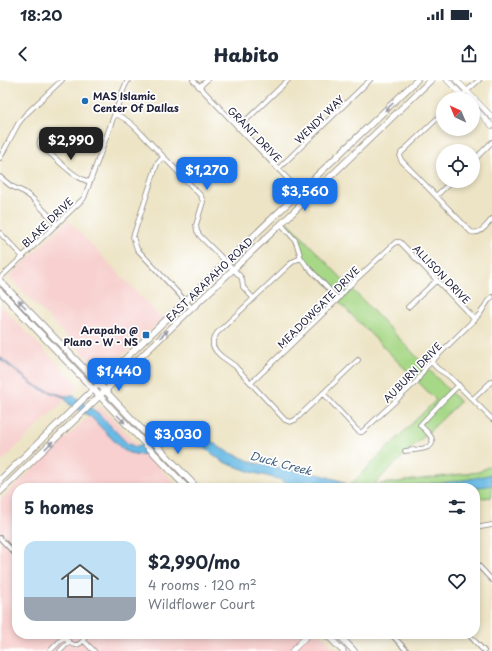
<!DOCTYPE html>
<html lang="en">
<head>
<meta charset="utf-8">
<style>
  body { margin:0; font-family:"Playpen Sans",sans-serif; background:#f2f2f3; color:#1f2937; height:100vh; display:flex; flex-direction:column; font-size:15px; white-space:nowrap }
  * { box-sizing:border-box; margin:0 }
  p { font-size:13px; color:#747a83 }
  .icon { flex:none; width:22px; height:22px; fill:none; stroke:currentColor; stroke-width:2; stroke-linecap:round; stroke-linejoin:round }
  .map { position:relative; flex:1; overflow:hidden }
  .details { position:absolute; left:12px; top:403px; width:468px; height:156px; display:flex; flex-direction:column; background:#fff; border-radius:16px; box-shadow:0 2px 6px #0003 }
  .details>* { flex:none }
  .needle { width:26px; rotate:316deg }
  .tools { position:absolute; left:436px; top:12px; display:grid; gap:8px }
  .tools a { display:grid; place-items:center; width:44px; height:44px; border-radius:50%; background:#fff; box-shadow:0 2px 6px #0003; font-size:20px }
  .price { position:absolute; translate:-50% -34px; padding:0 9px; border-radius:8px; background:#1a73e8; color:#fff; font-size:13px; line-height:26px; filter:drop-shadow(0 1px 2px #0008) }
  .price::after { content:''; position:absolute; left:50%; top:24px; width:12px; height:9px; margin-left:-6px; background:inherit; clip-path:polygon(0 0,100% 0,50% 100%) }
  .price.on { background:#222; color:#fff }
  ul { padding:0; list-style:none }
  li { display:flex; align-items:center; gap:12px; height:100px; padding:0 12px }
  li+li { border-top:1px solid #e0e1e3 }
  li span { display:grid; place-items:center; flex:none; width:112px; height:80px; border-radius:12px; color:#555 }
  li>.icon { margin-inline-start:auto }
  span .icon { width:48px; height:48px; fill:#fffc; stroke-width:1 }
  li b { font-size:17px }
  h2 { display:flex; justify-content:space-between; align-items:center; height:48px; padding:0 12px; font-size:17px }
  .status { display:flex; justify-content:space-between; align-items:center; height:28px; padding:0 20px; background:#fff; direction:ltr }
  .status svg { height:11px; fill:currentColor }
  header { display:flex; justify-content:space-between; align-items:center; height:52px; padding:0 12px; background:#fff; font-size:18px; font-weight:800 }
  .map>svg:first-child { display:block }
  .built { fill:#f7d0cf }
  .green { fill:#a7d887; stroke:#647d61 }
  .water { fill:#69bae4; stroke:#466e90 }
  .lines { fill:none; stroke-linecap:round; stroke-linejoin:round }
  .minor-casing { stroke:#888380; stroke-width:5.5 }
  .tertiary-casing { stroke:#888380; stroke-width:6 }
  .secondary-casing { stroke:#888380; stroke-width:7 }
  .minor { stroke:#fff; stroke-width:4 }
  .tertiary { stroke:#fff; stroke-width:5 }
  .secondary { stroke:#fff; stroke-width:5.5 }
  .oneway { fill:#9c9ca7 }
  .poi-dot { fill:#1f6fb2; stroke:#fff; stroke-width:1.5 }
  .labels { text-anchor:middle; dominant-baseline:central; stroke-width:3.5; stroke-linejoin:round; paint-order:stroke }
  .poi-label { font-size:10px; font-weight:bold; fill:#22223b; stroke:#fff; text-anchor:start }
  .street-label { font-size:10px; fill:#22223b; stroke:#fff }
  .water-label { font-size:11px; font-style:italic; fill:#3e5f7f; stroke:#fff }
</style>
</head>
<body>
<div class="status"><b>18:20</b><svg viewBox="0 0 49 12"><path d="M0 12V9h3v3zM5 12V6h3v6zM10 12V3h3v9zM15 12V0h3v12zM26 1h20v11H26zM47 4h2v5h-2z"/></svg></div>
<header><svg class="icon" aria-label="back" viewBox="0 0 24 24"><path d="M15 5l-7 7 7 7"/></svg>Habito<svg class="icon" aria-label="share" viewBox="0 0 24 24"><path d="M12 15V3M7 8l5-5 5 5M5 13v7h14v-7"/></svg></header>
<div class="map">
<svg width="492" height="571" viewBox="0 0 492 571">
  <rect width="100%" height="100%" fill="#fff"/>
  <filter id="ink" filterUnits="userSpaceOnUse"><feTurbulence type="fractalNoise" baseFrequency=".025" numOctaves="2"/><feDisplacementMap in="SourceGraphic" scale="8" xChannelSelector="R" yChannelSelector="G"/><feConvolveMatrix kernelMatrix="1 2 1 2 8 2 1 2 1" color-interpolation-filters="sRGB"/></filter>
  <filter id="wash" filterUnits="userSpaceOnUse"><feTurbulence type="fractalNoise" baseFrequency=".012" numOctaves="4" result="noise"/><feDisplacementMap in="SourceGraphic" scale="16" xChannelSelector="R" yChannelSelector="G"/><feGaussianBlur stdDeviation="0.9" result="paint"/><feColorMatrix in="noise" values="0 0 0 0 0 0 0 0 0 0 0 0 0 0 0 0 0 1.4 0 .05"/><feComposite in="paint" operator="in"/></filter>
  <g filter="url(#wash)">
    <rect width="100%" height="100%" fill="#ede4c5"/>
    <path class="built" d="M68 140 162 239 130 269 103 291H100L9 197Z
      M0 225 79 306 0 383Z
      M100 326 179 408H17V554H321L338 571H0V420Z"/>
    <path class="green" d="M288 142 460 322 373 405 479 392 489 386 492 385V417L475 419V408H347L436 320 339 222 342 219 305 180 295 155 286 145Z"/>
    <path class="water" d="M0 277 33 304 41 308 64 316H74L98 333 127 363 135 367 140 365 166 352H186L207 358 222 369 254 383 322 395 341 401 352 408H294L282 400 251 392 223 382 205 368 185 362H169L148 373 141 375 129 373 122 369 91 337 69 324 64 317 40 309 32 304 0 279Z
      M492 394V405L474 408H393C426 404 460 403 492 394Z"/>
  </g>
  <g filter="url(#ink)">
    <g class="lines">
      <defs>
        <path id="minor" d="M193 0 306 118
          M199 7 207 0
          M458 19 479 0
          M443 33 401 73 400 77 401 80 471 152C480 155 486 146 492 139
          M115 34C124 37 131 43 138 50L201 116 203 122 196 145 197 151 200 156 240 196 242 199 243 207 253 218
          M238 48 288 0
          M47 71C50 67 52 65 50 60L45 57 41 59C37 65 41 68 47 71 60 82 74 98 90 102
          M163 77 157 84 133 157 137 169 192 228
          M0 78 18 44 25 35 62 0
          M473 81 492 62
          M278 89 370 0
          M0 97 11 106 24 112 33 119 57 144
          M436 116 452 101
          M281 144 295 160 297 165 301 178 306 185 338 219
          M0 153 23 177
          M301 178 294 181 289 185 217 253 213 260V266L216 271 221 276 235 286 285 340 290 342 295 340 358 280
          M0 198 84 118 90 102 124 8 128 0
          M408 227 437 200
          M431 282 438 289 449 296 492 339
          M251 303 338 219 348 207 396 162H400L402 164 475 240
          M323 313 357 350 360 352H362L417 301 426 287 480 234 488 221 492 217
          M473 319 492 301
          M405 371C412 370 439 370 431 357 428 352 423 348 420 345 433 331 445 318 459 305
          M475 448 492 445
          M0 458 17 476
          M475 482 492 500
          M64 554C65 557 67 561 70 563 77 568 85 562 85 554
          M391 554 407 571
          M468 554 484 571
          M83 560 94 571
          M50 571 65 556
          M60 571 69 562"/>
        <path id="tertiary" d="M447 0 466 19
          M456 0 492 37
          M473 26 492 46
          M292 571 309 554"/>
        <path id="secondary" d="M0 201 99 304 197 408
          M0 211 187 408
          M0 400 105 298 417 0
          M0 412 111 305 281 144 431 0
          M326 554 343 571
          M338 554 354 571"/>
      </defs>
      <use href="#minor" class="minor-casing"/>
      <use href="#tertiary" class="tertiary-casing"/>
      <use href="#secondary" class="secondary-casing"/>
      <use href="#minor" class="minor"/>
      <use href="#tertiary" class="tertiary"/>
      <use href="#secondary" class="secondary"/>
    </g>
    <defs><path id="oneway-solid" d="M-6-.8H1V-3.2L6.5 0L1 3.2V.8H-6Z"/></defs>
    <g class="oneway">
      <use href="#oneway-solid" transform="translate(389 27) rotate(136)"/>
      <use href="#oneway-solid" transform="translate(22 224) rotate(-134)"/>
      <use href="#oneway-solid" transform="translate(164 254) rotate(-43)"/>
      <use href="#oneway-solid" transform="translate(121 339) rotate(46)"/>
      <use href="#oneway-solid" transform="translate(49 365) rotate(-44)"/>
    </g>
  </g>
  <g class="poi-dot">
    <circle cx="85" cy="21" r="4"/>
    <rect x="142" y="251" width="8" height="8" rx="2"/>
  </g>
  <g class="labels">
    <g class="poi-label">
      <text x="93" y="15">MAS Islamic<tspan x="93" dy="12">Center Of Dallas</tspan></text>
      <text x="138" y="249" text-anchor="end">Arapaho @<tspan x="138" dy="12">Plano - W - NS</tspan></text>
    </g>
    <g class="street-label">
      <text transform="translate(319 39) rotate(-44)">WENDY WAY</text>
      <text transform="translate(255 54) rotate(46)">GRANT DRIVE</text>
      <text transform="translate(47 142) rotate(-44)">BLAKE DRIVE</text>
      <text transform="translate(442 194) rotate(46)">ALLISON DRIVE</text>
      <text transform="translate(209 199) rotate(-44)">EAST ARAPAHO ROAD</text>
      <text transform="translate(318 227) rotate(-45)">MEADOWGATE DRIVE</text>
      <text transform="translate(412 292) rotate(-46)">AUBURN DRIVE</text>
    </g>
    <g class="water-label">
      <text transform="translate(281 383) rotate(15)">Duck Creek</text>
    </g>
  </g>
</svg>
<div class="tools">
<a><svg class="needle" viewBox="-14 -14 28 28"><path d="M0-13l5 13h-10z" fill="#e53935"/><path d="M0 13l5-13h-10z" fill="#747a83"/></svg></a>
<a><svg class="icon" aria-label="locate" viewBox="0 0 24 24"><circle cx="12" cy="12" r="6"/><path d="M12 2v4M12 18v4M2 12h4M18 12h4"/></svg></a>
</div>
<b class="price on" style="left:71px;top:81px">$2,990</b>
<b class="price" style="left:207px;top:111px">$1,270</b>
<b class="price" style="left:305px;top:132px">$3,560</b>
<b class="price" style="left:119px;top:312px">$1,440</b>
<b class="price" style="left:178px;top:375px">$3,030</b>
<section class="details">
<h2>5 homes<svg class="icon" aria-label="filters" viewBox="0 0 24 24"><path d="M4 7h16M4 17h16"/><circle cx="9" cy="7" r="2"/><circle cx="15" cy="17" r="2"/></svg></h2>
<ul>
<li><span style="background:linear-gradient(#bfe0f5 70%,#9aa5b1 0)"><svg class="icon" aria-label="home" viewBox="0 0 24 24"><path d="M3 11l9-7 9 7M6 9v11h12V9"/></svg></span><div><b>$2,990/mo</b><p>4 rooms · 120 m²</p><p>Wildflower Court</p></div><svg class="icon" aria-label="heart" viewBox="0 0 24 24"><path d="M12 20l-8-8c-3-5 5-10 8-4 3-6 11-1 8 4z"/></svg></li>
</ul>
</section>
</div>
</body>
</html>
